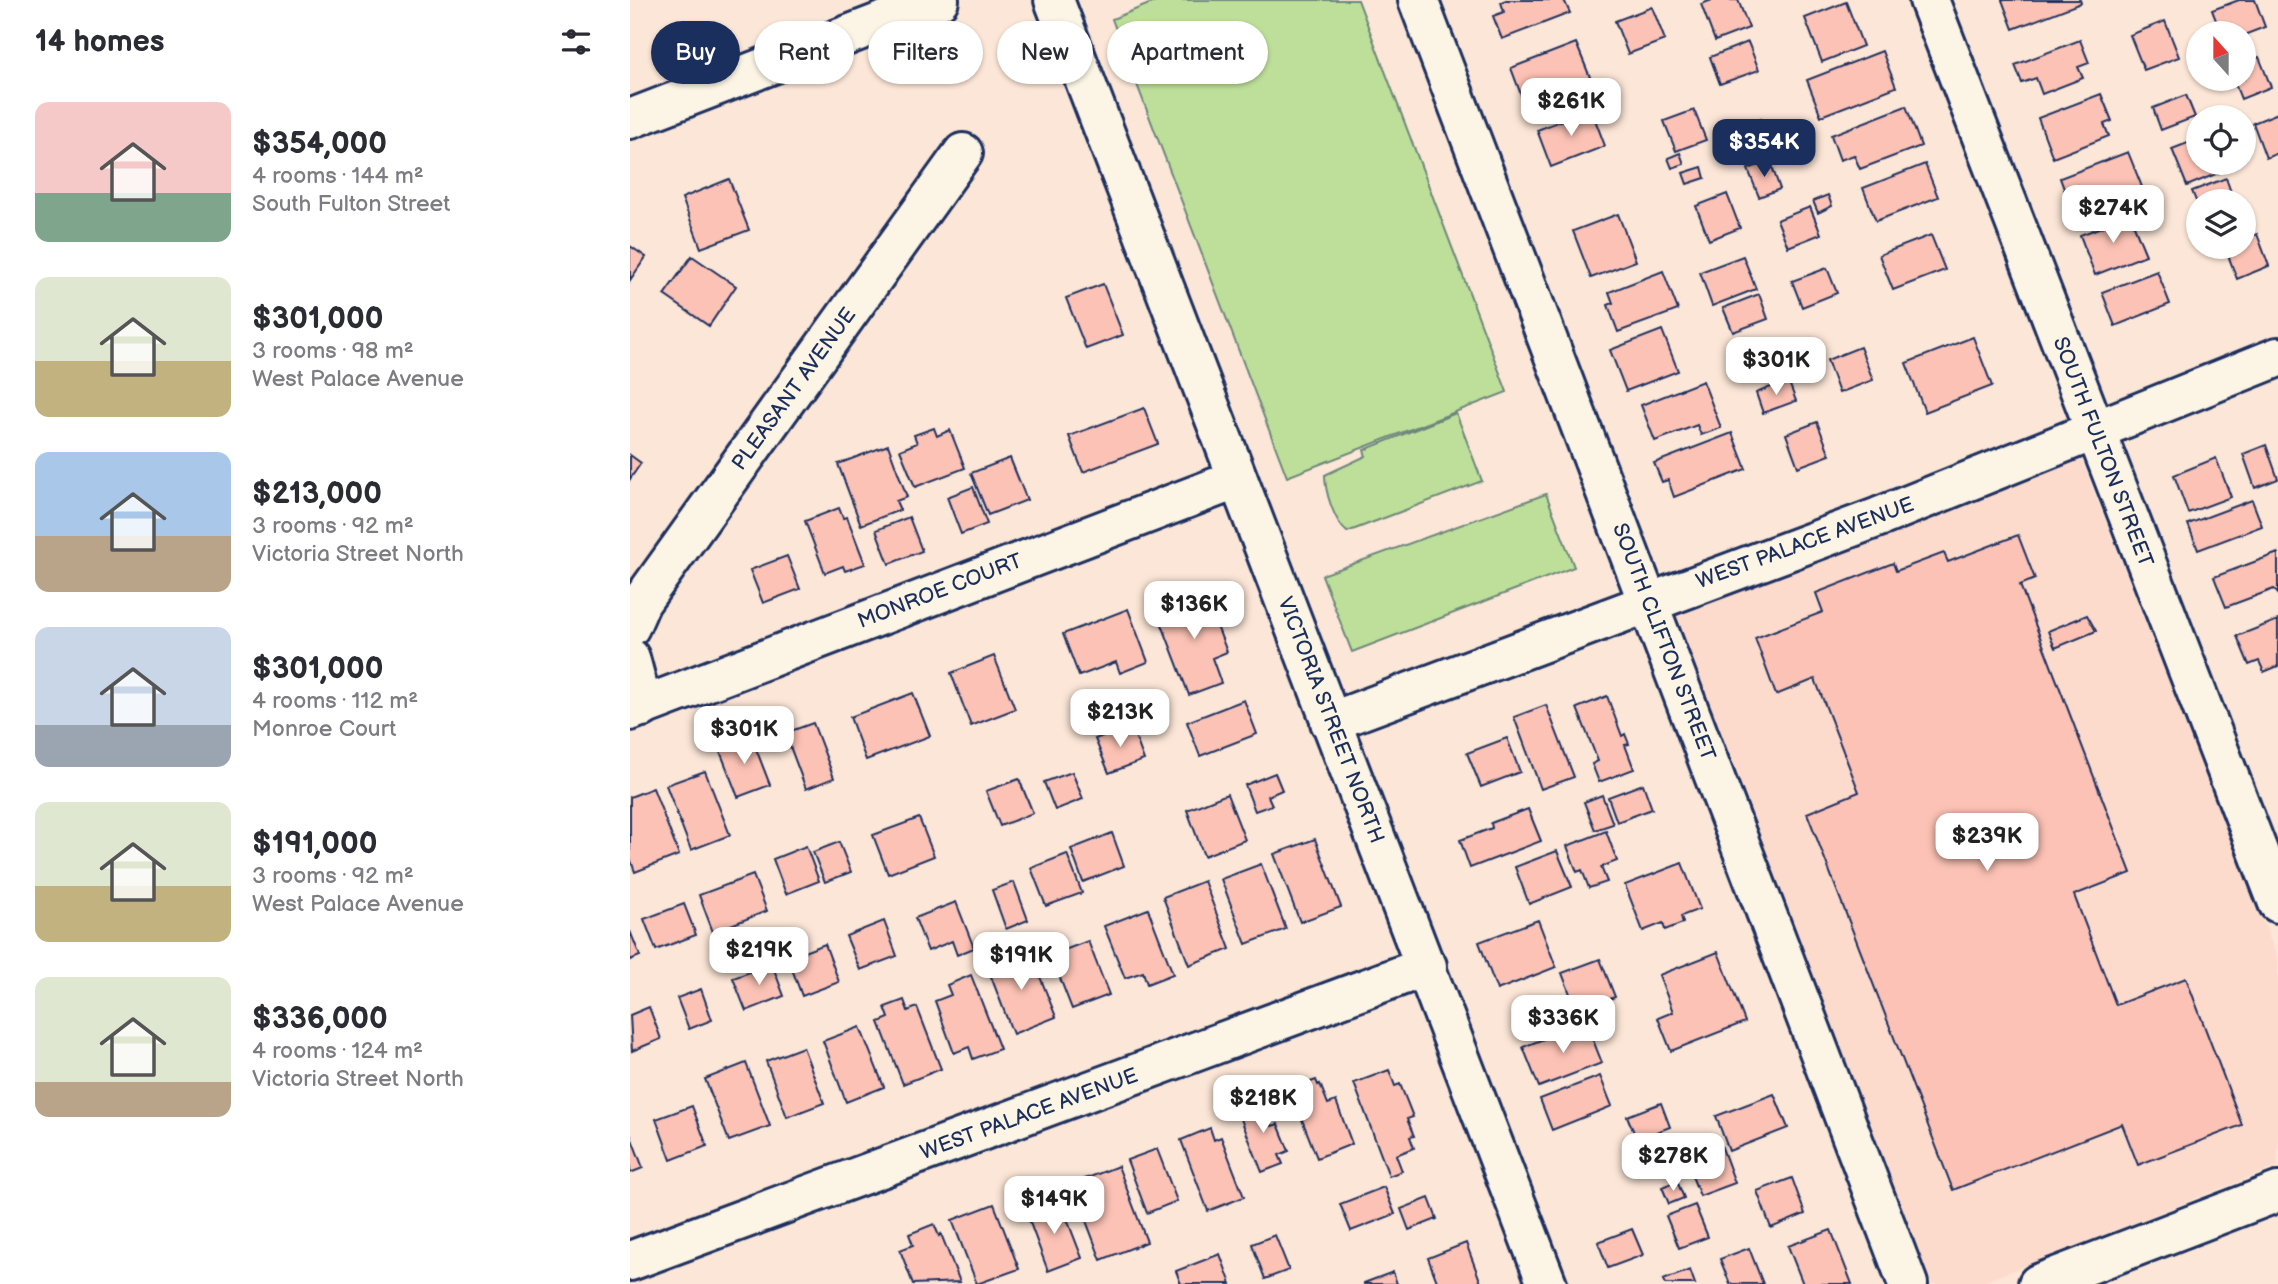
<!DOCTYPE html>
<html lang="en">
<head>
<meta charset="utf-8">
<style>
  body { margin:0; font-family:"Balsamiq Sans",sans-serif; background:#f2f2f3; color:#2b2b33; height:100vh; display:flex; flex-direction:column; font-size:26px; white-space:nowrap }
  * { box-sizing:border-box; margin:0 }
  p { font-size:23px; color:#7c7c81 }
  .icon { flex:none; width:38px; height:38px; fill:none; stroke:currentColor; stroke-width:2; stroke-linecap:round; stroke-linejoin:round }
  .map { position:relative; flex:1; overflow:hidden }
  .details { display:flex; flex-direction:column; background:#fff; width:630px }
  .details>* { flex:none }
  .hud { position:absolute; left:21px; top:21px; width:665px; height:63px; display:flex; gap:14px }
  .needle { width:46px; rotate:339deg }
  .tools { position:absolute; left:1556px; top:21px; display:grid; gap:14px }
  .tools a { display:grid; place-items:center; width:70px; height:70px; border-radius:50%; background:#fff; box-shadow:0 2px 5px #0004; font-size:35px }
  .price { position:absolute; translate:-50% -60px; padding:0 16px; border-radius:14px; background:#fff; color:#222; font-size:23px; line-height:46px; filter:drop-shadow(0 2px 4px #0008) }
  .price::after { content:''; position:absolute; left:50%; top:42px; width:21px; height:16px; margin-left:-10px; background:inherit; clip-path:polygon(0 0,100% 0,50% 100%) }
  .price.active { background:#1b2f5e; color:#fff }
  ul { padding:0; list-style:none }
  li { display:flex; align-items:center; gap:21px; height:175px; padding:0 35px }
  li span { display:grid; place-items:center; flex:none; width:196px; height:140px; border-radius:14px; color:#555 }
  li>.icon { margin-inline-start:auto }
  span .icon { width:84px; height:84px; fill:#fffc; stroke-width:1 }
  li b { font-size:30px }
  h2 { display:flex; justify-content:space-between; align-items:center; height:84px; padding:0 35px; font-size:30px }
  .chip { padding:0 24px; border-radius:32px; background:#fff; box-shadow:0 2px 5px #0004; font-size:24px; line-height:63px }
  .chip.active { background:#1b2f5e; color:#fff }
  main { display:flex; flex:1; min-height:0 }
  .map>svg:first-child { display:block }
  .built { fill:#fcdbcd }
  .green { fill:#bedf99; stroke:#6c877c; stroke-width:2 }
  .building { fill:#fcc2b5; stroke:#1b2f5e; stroke-width:2 }
  .lines { fill:none; stroke-linecap:round; stroke-linejoin:round }
  .minor-casing { stroke:#1b2f5e; stroke-width:44 }
  .minor { stroke:#fcf5e5; stroke-width:38 }
  .labels { text-anchor:middle; dominant-baseline:central; stroke-width:5; stroke-linejoin:round; paint-order:stroke }
  .street-label { font-size:21px; fill:#1b2f5e; stroke:#fcf5e5 }
</style>
</head>
<body>
<main>
<section class="details">
<h2>14 homes<svg class="icon" aria-label="filters" viewBox="0 0 24 24"><path d="M4 7h16M4 17h16"/><circle cx="9" cy="7" r="2"/><circle cx="15" cy="17" r="2"/></svg></h2>
<ul>
<li><span style="background:linear-gradient(#f6c9c9 65%,#7fa58c 0)"><svg class="icon" aria-label="home" viewBox="0 0 24 24"><path d="M3 11l9-7 9 7M6 9v11h12V9"/></svg></span><div><b>$354,000</b><p>4 rooms · 144 m²</p><p>South Fulton Street</p></div></li>
<li><span style="background:linear-gradient(#dfe7d0 60%,#c2b280 0)"><svg class="icon" aria-label="home" viewBox="0 0 24 24"><path d="M3 11l9-7 9 7M6 9v11h12V9"/></svg></span><div><b>$301,000</b><p>3 rooms · 98 m²</p><p>West Palace Avenue</p></div></li>
<li><span style="background:linear-gradient(#a9c7e8 60%,#b9a48a 0)"><svg class="icon" aria-label="home" viewBox="0 0 24 24"><path d="M3 11l9-7 9 7M6 9v11h12V9"/></svg></span><div><b>$213,000</b><p>3 rooms · 92 m²</p><p>Victoria Street North</p></div></li>
<li><span style="background:linear-gradient(#c9d6e8 70%,#9aa5b1 0)"><svg class="icon" aria-label="home" viewBox="0 0 24 24"><path d="M3 11l9-7 9 7M6 9v11h12V9"/></svg></span><div><b>$301,000</b><p>4 rooms · 112 m²</p><p>Monroe Court</p></div></li>
<li><span style="background:linear-gradient(#dfe7d0 60%,#c2b280 0)"><svg class="icon" aria-label="home" viewBox="0 0 24 24"><path d="M3 11l9-7 9 7M6 9v11h12V9"/></svg></span><div><b>$191,000</b><p>3 rooms · 92 m²</p><p>West Palace Avenue</p></div></li>
<li><span style="background:linear-gradient(#dfe7d0 75%,#b9a48a 0)"><svg class="icon" aria-label="home" viewBox="0 0 24 24"><path d="M3 11l9-7 9 7M6 9v11h12V9"/></svg></span><div><b>$336,000</b><p>4 rooms · 124 m²</p><p>Victoria Street North</p></div></li>
</ul>
</section>
<div class="map">
<svg width="1648" height="1284" viewBox="0 0 1648 1284">
  <rect width="100%" height="100%" fill="#fce6d7"/>
  <filter id="ink" filterUnits="userSpaceOnUse"><feTurbulence type="fractalNoise" baseFrequency=".0143" numOctaves="2"/><feDisplacementMap in="SourceGraphic" scale="14" xChannelSelector="R" yChannelSelector="G"/><feConvolveMatrix kernelMatrix="1 2 1 2 8 2 1 2 1" color-interpolation-filters="sRGB"/></filter>
  <g filter="url(#ink)">
    <path class="built" d="M1448 451 1648 959V1166L1348 1284H1302L1038 612Z"/>
    <path class="green" d="M529 0H728L877 392 657 477 482 19Z
      M826 413 852 481 717 532C704 521 695 492 695 475L736 456 734 450Z
      M916 494 944 567 722 652 692 575Z"/>
    <path class="building" d="M876 0H934L940 13 872 39 863 16 874 12 871 2Z
      M1082 0H1108L1119 28 1085 41 1071 4Z
      M1372 0H1450L1451 3 1383 29Z
      M1609 0H1625L1635 27 1614 35 1591 33 1582 10Z
      M1216 2 1233 46 1192 62 1175 18Z
      M1022 7 1035 40 998 54 985 21Z
      M1535 21 1549 57 1514 70 1500 35Z
      M1450 40 1459 63 1448 67 1453 78 1412 94 1406 78 1392 83 1385 65Z
      M1118 42 1129 70 1090 84 1080 57Z
      M946 43 962 82 896 108 881 68Z
      M1252 51 1266 87 1191 116 1177 80Z
      M1629 57 1641 87 1611 99 1603 79H1614V63Z
      M1471 94 1482 121 1474 124 1479 136 1423 158 1408 118Z
      M1556 95 1565 117 1531 130 1523 108Z
      M1276 106 1291 146 1230 169 1224 155 1210 160 1201 135Z
      M961 109 975 146 921 167 907 130Z
      M1064 110 1076 140 1046 151 1034 121Z
      M1648 113V153L1636 158 1623 123Z
      M1131 119 1143 151 1115 162 1103 130Z
      M1568 139V163H1588L1591 172 1557 186 1542 149Z
      M1498 152 1512 187 1443 213 1430 178Z
      M1050 153 1054 164 1042 168 1038 158Z
      M1140 161 1150 189 1129 197 1118 169Z
      M1295 164 1308 197 1246 221 1233 188Z
      M1072 167 1075 178 1057 184 1053 173Z
      M1596 178 1604 201H1568V206L1562 191Z
      M99 179 119 230 71 248 52 198Z
      M1097 194 1110 228 1079 240 1066 206Z
      M1198 195 1202 206 1188 213 1183 201Z
      M1180 207 1191 234 1158 247 1147 220Z
      M988 214 1006 261 961 278 943 231Z
      M1500 216 1516 255 1465 275 1450 235Z
      M1627 234 1639 266 1607 279 1595 247H1614V239Z
      M1301 235 1315 270 1263 290 1249 255Z
      M0 246 16 257 0 280Z
      M62 256 106 286 79 326 34 295Z
      M1113 256 1126 289 1082 306 1070 272Z
      M1197 268 1207 293 1172 307 1162 281Z
      M1033 271 1048 310 988 332 978 305 983 303 979 292Z
      M1527 271 1540 304 1485 326 1472 292Z
      M473 284 493 335 456 349 436 298Z
      M1129 294 1138 319 1103 332 1093 308Z
      M1032 330 1048 371 996 391 980 350Z
      M1343 337 1362 386 1295 412 1276 363Z
      M1230 347 1243 380 1209 393 1197 360Z
      M1158 380 1166 401 1133 413 1126 393Z
      M1073 381 1091 428 1071 435 1067 425 1025 441 1011 405Z
      M514 408 528 444 453 472 439 436Z
      M1187 422 1200 455 1168 467 1156 434Z
      M304 428 307 436 320 430 335 468 285 487 270 450 287 443 284 435Z
      M1102 433 1116 469 1044 497 1038 480 1032 482 1024 463Z
      M258 445 277 497 266 501 270 510 231 525 208 464Z
      M1636 445 1648 479 1625 488 1613 454Z
      M0 455 11 463 0 479Z
      M380 458 397 500 358 515 341 473Z
      M1586 458 1601 497 1558 513 1544 475Z
      M343 487 357 524 331 534 317 497Z
      M1622 500 1632 526 1568 550 1558 524Z
      M209 508 213 518 217 517 235 564 215 571 213 566 195 573 175 521Z
      M279 517 292 551 259 564 246 530Z
      M1388 535 1405 579 1390 585 1501 873 1444 895 1486 1005 1556 978 1612 1125 1508 1165 1492 1124 1323 1190 1177 813 1229 792 1185 679 1146 695 1125 638 1193 612 1186 593 1263 563 1266 571 1314 553 1318 562Z
      M1648 553V594L1644 589 1596 607 1584 577Z
      M157 556 170 589 133 603 120 570Z
      M573 590 597 652 582 658 591 683 559 695 528 614 540 610 537 604Z
      M498 609 518 662 490 673 486 662 449 676 433 634Z
      M1457 615 1466 631 1425 648 1418 631Z
      M1648 620V666L1634 672 1629 661 1619 665 1607 636Z
      M364 656 385 709 341 726 321 673Z
      M283 693 300 736 236 760 220 717Z
      M977 696 992 736 995 734 999 744 995 745 1004 769 969 782 962 764 968 761 947 708Z
      M614 700 627 734 570 756 557 722Z
      M916 705 944 777 911 789 884 717Z
      M183 723 204 778 176 789 155 733Z
      M501 725 514 760 479 773 465 739Z
      M114 737 117 744 123 741 140 785 108 797 88 746Z
      M877 738 890 772 851 787 837 753Z
      M75 771 100 835 61 850 36 785Z
      M442 772 453 799 425 810 414 782Z
      M645 773 652 790 638 796 642 805 625 811 615 785Z
      M389 779 403 813 370 826 356 791Z
      M1013 784 1022 809 987 822 978 797Z
      M23 788 49 855 5 872 0 858V797Z
      M597 794 615 840 574 856 557 810Z
      M972 795 983 824 965 830 954 802Z
      M898 809 911 841 840 868 830 840 862 828 861 823Z
      M289 818 304 856 258 874 243 835Z
      M976 831 987 861 971 867 977 882 959 888 952 870 947 872 937 846Z
      M482 833 494 866 453 882 441 849Z
      M685 839 711 907 670 922 644 854Z
      M209 842 221 872 195 882 183 852Z
      M176 846 189 881 156 894 143 859Z
      M927 851 942 887 899 904 885 867Z
      M437 854 452 893 416 906 401 868Z
      M1052 863 1070 909 1051 916 1053 923 1035 930 1033 923 1013 931 995 885Z
      M631 864 656 929 616 944 591 879Z
      M123 875 137 911 83 932 69 895Z
      M574 881 600 949 559 965 533 897Z
      M384 882 398 920 376 929 362 890Z
      M326 902 344 948 327 955 322 941 298 951 285 918Z
      M54 904 66 935 26 950 14 919Z
      M518 909 543 974 517 984 513 972 495 978 474 926Z
      M908 920 926 967 867 990 849 942Z
      M254 921 267 956 230 970 216 936Z
      M0 931 10 956 0 960Z
      M458 941 479 995 442 1009 421 955Z
      M195 944 209 982 172 996 158 958Z
      M399 949 426 1017 383 1034 357 966Z
      M1088 952 1115 1022 1041 1051 1028 1018 1043 1012 1029 975Z
      M970 959 985 997 947 1012 932 973Z
      M142 964 154 996 116 1011 103 978Z
      M341 975 370 1049 343 1059 339 1047 324 1053 305 1001 321 995 317 985Z
      M71 989 82 1020 59 1029 47 998Z
      M274 1000 278 1011 287 1007 311 1069 273 1084 249 1022 259 1018 255 1007Z
      M19 1007 31 1039 2 1051 0 1015Z
      M956 1022 972 1063 909 1087 893 1047Z
      M230 1027 254 1087 216 1102 193 1041Z
      M173 1047 194 1103 157 1117 136 1061Z
      M116 1063 140 1126 99 1141 75 1079Z
      M759 1070 765 1086 770 1084 783 1117 777 1119 784 1136 780 1137 784 1148 766 1155 772 1171 759 1176 724 1083Z
      M970 1076 982 1106 922 1130 910 1099Z
      M686 1080 688 1085 690 1084 698 1104 706 1101 722 1144 687 1158 662 1094 668 1092 667 1087Z
      M1144 1094 1158 1128 1099 1151 1086 1116Z
      M632 1099 642 1126 648 1124 659 1151 649 1155 653 1164 632 1172 607 1109Z
      M1031 1103 1040 1127 1007 1140 997 1116Z
      M62 1106 77 1146 41 1160 26 1119Z
      M580 1128 584 1140 591 1137 614 1197 578 1211 551 1140Z
      M0 1134 13 1168 0 1173Z
      M1091 1145 1105 1183 1070 1196 1055 1159Z
      M527 1149 547 1201 517 1213 497 1160Z
      M488 1166 517 1242 471 1260 442 1184Z
      M1162 1178 1175 1214 1141 1228 1127 1191Z
      M1047 1181 1054 1198 1039 1204 1032 1187Z
      M754 1187 765 1214 721 1231 710 1204Z
      M799 1198 807 1219 779 1230 771 1209Z
      M424 1201 430 1216 435 1214 452 1258 418 1271 396 1212Z
      M364 1204 389 1269 347 1284 322 1220Z
      M1065 1205 1078 1237 1049 1248 1036 1216Z
      M304 1224 309 1236 311 1234 330 1282 283 1284 270 1250 283 1245 279 1234Z
      M1002 1229 1013 1255 978 1268 968 1242Z
      M1201 1230 1222 1284H1173L1158 1246Z
      M645 1235 659 1270 635 1279 622 1244Z
      M836 1243 851 1283 808 1284 798 1258Z
      M1119 1248 1133 1284H1100L1090 1259Z
      M590 1254 601 1284H551L546 1271Z
      M1060 1270 1065 1284H1035L1033 1280Z
      M763 1272 767 1284H734V1283Z"/>
    <g class="lines">
      <defs>
        <path id="minor" d="M424 0 917 1284
          M788 0 1278 1284
          M1299 0 1648 903
          M0 119 309 0
          M0 627 11 602 333 153
          M0 658 13 707
          M0 711 608 479
          M700 722 1249 517 1648 357
          M0 1261 797 966
          M1408 1284 1648 1192"/>
      </defs>
      <use href="#minor" class="minor-casing"/>
      <use href="#minor" class="minor"/>
    </g>
  </g>
  <g class="labels">
    <g class="street-label">
      <text transform="translate(164 389) rotate(-54)">PLEASANT AVENUE</text>
      <text transform="translate(1473 452) rotate(69)">SOUTH FULTON STREET</text>
      <text transform="translate(1175 543) rotate(-20)">WEST PALACE AVENUE</text>
      <text transform="translate(310 591) rotate(-21)">MONROE COURT</text>
      <text transform="translate(1034 642) rotate(69)">SOUTH CLIFTON STREET</text>
      <text transform="translate(701 720) rotate(69)">VICTORIA STREET NORTH</text>
      <text transform="translate(399 1114) rotate(-20)">WEST PALACE AVENUE</text>
    </g>
  </g>
</svg>
<div class="tools">
<a><svg class="needle" viewBox="-14 -14 28 28"><path d="M0-13l5 13h-10z" fill="#e53935"/><path d="M0 13l5-13h-10z" fill="#7c7c81"/></svg></a>
<a><svg class="icon" aria-label="locate" viewBox="0 0 24 24"><circle cx="12" cy="12" r="6"/><path d="M12 2v4M12 18v4M2 12h4M18 12h4"/></svg></a>
<a><svg class="icon" aria-label="layers" viewBox="0 0 24 24"><path d="M12 4l9 5-9 5-9-5zM3 14l9 5 9-5"/></svg></a>
</div>
<b class="price" style="left:941px;top:138px">$261K</b>
<b class="price active" style="left:1134px;top:179px">$354K</b>
<b class="price" style="left:1483px;top:245px">$274K</b>
<b class="price" style="left:1146px;top:397px">$301K</b>
<b class="price" style="left:564px;top:641px">$136K</b>
<b class="price" style="left:490px;top:749px">$213K</b>
<b class="price" style="left:114px;top:766px">$301K</b>
<b class="price" style="left:1357px;top:873px">$239K</b>
<b class="price" style="left:129px;top:987px">$219K</b>
<b class="price" style="left:391px;top:992px">$191K</b>
<b class="price" style="left:933px;top:1055px">$336K</b>
<b class="price" style="left:633px;top:1135px">$218K</b>
<b class="price" style="left:1043px;top:1193px">$278K</b>
<b class="price" style="left:424px;top:1236px">$149K</b>
<div class="hud">
<a class="chip active">Buy</a>
<a class="chip">Rent</a>
<a class="chip">Filters</a>
<a class="chip">New</a>
<a class="chip">Apartment</a>
</div>
</div>
</main>
</body>
</html>
